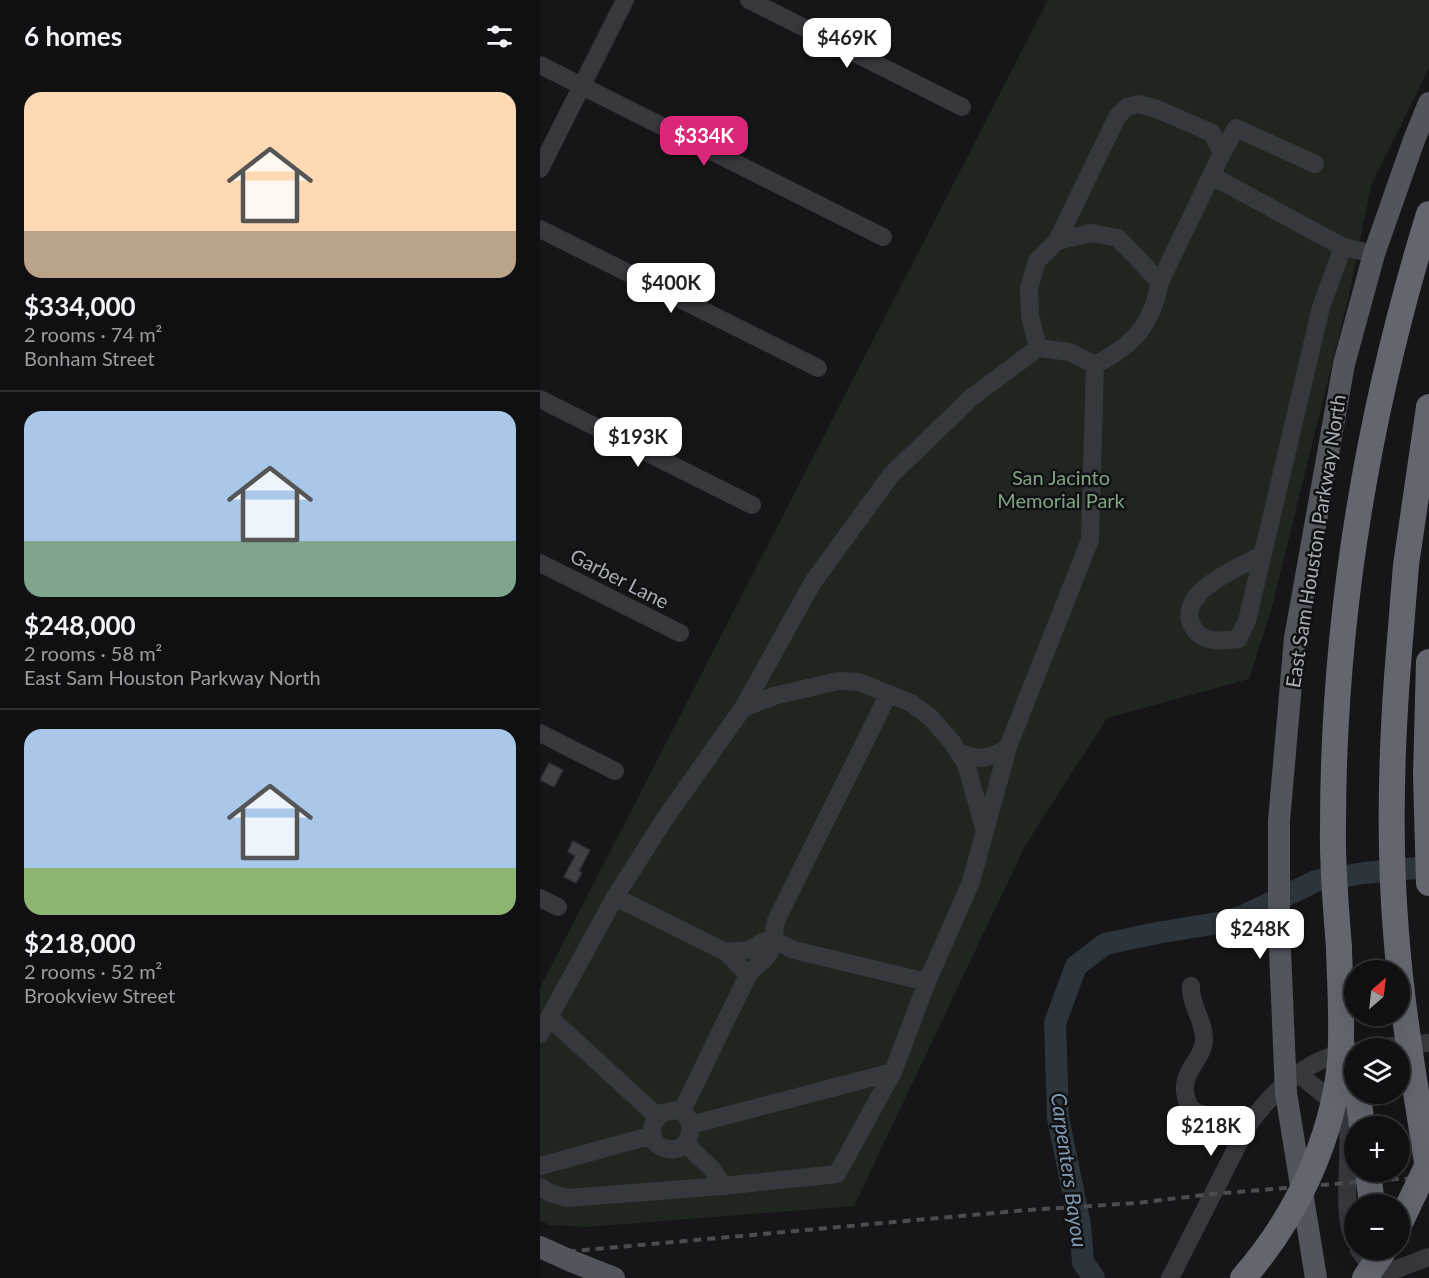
<!DOCTYPE html>
<html lang="en">
<head>
<meta charset="utf-8">
<style>
  body { margin:0; font-family:Lato,sans-serif; background:#19191b; color:#f1f3f6; height:100vh; display:flex; flex-direction:column; font-size:22px; white-space:nowrap }
  * { box-sizing:border-box; margin:0 }
  p { font-size:20px; color:#9c9d9f }
  .icon { flex:none; width:33px; height:33px; fill:none; stroke:currentColor; stroke-width:2; stroke-linecap:round; stroke-linejoin:round }
  .map { position:relative; flex:1; overflow:hidden }
  .panel { display:flex; flex-direction:column; background:#101012; width:540px }
  .panel>* { flex:none }
  .needle { width:39px; rotate:28deg }
  .controls { position:absolute; left:804px; top:960px; display:grid; gap:12px }
  .controls a { display:grid; place-items:center; width:66px; height:66px; border-radius:50%; background:#101012; box-shadow:0 6px 24px #0002,0 0 0 2px #303032; font-size:30px }
  .price { position:absolute; translate:-50% -51px; padding:0 14px; border-radius:12px; background:#fff; color:#222; font-size:20px; line-height:39px; filter:drop-shadow(0 2px 3px #0008) }
  .price::after { content:''; position:absolute; left:50%; top:36px; width:18px; height:14px; margin-left:-9px; background:inherit; clip-path:polygon(0 0,100% 0,50% 100%) }
  .price.selected { background:#db2777; color:#fff }
  ul { padding:0; list-style:none }
  li { display:grid; align-content:center; gap:12px; height:318px; padding:0 24px }
  li+li { border-top:2px solid #303032 }
  li span { display:grid; place-items:center; height:186px; border-radius:18px; color:#555 }
  li>.icon { margin-inline-start:auto }
  span .icon { width:108px; height:108px; fill:#fffc; stroke-width:1 }
  li b { font-size:26px }
  h2 { display:flex; justify-content:space-between; align-items:center; height:72px; padding:0 24px; font-size:26px }
  main { display:flex; flex:1; min-height:0 }
  .map>svg:first-child { display:block }
  .green { fill:#1e261f }
  .lines { fill:none; stroke-linecap:round; stroke-linejoin:round }
  .river { stroke:#2c353c; stroke-width:22 }
  .building { fill:#404145; stroke:#303034; stroke-width:1.5 }
  .minor { stroke:#37383d; stroke-width:18 }
  .major { stroke:#53555c; stroke-width:22 }
  .highway { stroke:#63666e; stroke-width:26 }
  .rail { stroke:#4a4c52; stroke-width:4; stroke-dasharray:8 6; stroke-linecap:butt }
  .major-bridge { stroke:#53555c; stroke-width:22 }
  .highway-bridge { stroke:#63666e; stroke-width:26 }
  .labels { text-anchor:middle; dominant-baseline:central; stroke-width:5; stroke-linejoin:round; paint-order:stroke }
  .park-label { font-size:20px; fill:#7fa381; stroke:#111113 }
  .street-label { font-size:20px; fill:#a8adb8; stroke:#111113 }
  .water-label { font-size:21px; font-style:italic; fill:#7f9bb3; stroke:#111113 }
</style>
</head>
<body>
<main>
<section class="panel">
<h2>6 homes<svg class="icon" aria-label="filters" viewBox="0 0 24 24"><path d="M4 7h16M4 17h16"/><circle cx="9" cy="7" r="2"/><circle cx="15" cy="17" r="2"/></svg></h2>
<ul>
<li><span style="background:linear-gradient(#ffd9b3 75%,#b9a48a 0)"><svg class="icon" aria-label="home" viewBox="0 0 24 24"><path d="M3 11l9-7 9 7M6 9v11h12V9"/></svg></span><div><b>$334,000</b><p>2 rooms · 74 m²</p><p>Bonham Street</p></div></li>
<li><span style="background:linear-gradient(#a9c7e8 70%,#7fa58c 0)"><svg class="icon" aria-label="home" viewBox="0 0 24 24"><path d="M3 11l9-7 9 7M6 9v11h12V9"/></svg></span><div><b>$248,000</b><p>2 rooms · 58 m²</p><p>East Sam Houston Parkway North</p></div></li>
<li><span style="background:linear-gradient(#a9c7e8 75%,#8fb573 0)"><svg class="icon" aria-label="home" viewBox="0 0 24 24"><path d="M3 11l9-7 9 7M6 9v11h12V9"/></svg></span><div><b>$218,000</b><p>2 rooms · 52 m²</p><p>Brookview Street</p></div></li>
</ul>
</section>
<div class="map">
<svg width="889" height="1278" viewBox="0 0 889 1278">
  <rect width="100%" height="100%" fill="#161618"/>
  <path class="green" d="M508 0H889V68L831 186 809 295 731 611 709 679 567 718 485 846 314 1206 47 1227 9 1225 0 1220V988Z"/>
  <g class="lines">
    <path class="river" d="M554 1278 543 1262 540 1225 518 1118 515 1023 536 966 565 944 617 933 684 922 703 916 776 881 824 873 889 867"/>
  </g>
  <path class="building" d="M9 763 23 770 14 787 0 780Z
    M33 841 50 850 39 871 42 873 36 883 24 877 35 856 28 852Z"/>
  <g class="lines">
    <path class="minor" d="M209 0 422 107
      M0 65 343 237
      M0 169 85 0
      M672 176 803 247 781 307 707 621 698 639C683 641 663 643 654 629 631 594 699 567 722 555
      M0 229 278 368
      M517 241 577 117 587 107 599 104 617 109 672 133 682 153
      M803 247 834 254
      M498 348 490 316 489 288 497 261 517 241 551 233 578 238 620 282
      M0 399 212 505
      M0 563 140 633
      M203 708 273 582 351 475 432 397 498 348 530 352 555 365C594 344 611 327 620 282L682 153 696 128 775 164
      M0 733 75 771
      M419 752C437 761 451 759 468 747
      M75 897 186 952 208 975
      M0 898 18 907
      M186 952 208 950 223 942 232 939 254 950 387 982
      M651 986C650 1006 665 1021 664 1041 663 1054 653 1063 648 1075 643 1084 644 1103 653 1110 663 1117 678 1116 689 1120 695 1122 701 1125 707 1127
      M9 1017 118 1117
      M0 1034 75 897 126 817 203 708 234 696 298 681 319 682 371 703 390 717 412 742 426 764 444 828
      M830 1048 889 1043
      M758 1073C772 1086 791 1098 803 1113 817 1131 798 1208 814 1240
      M137 1110C145 1112 150 1118 150 1127 152 1168 87 1146 122 1113Z
      M142 1111 208 975C214 966 228 959 231 950 234 942 234 930 236 921L348 695
      M150 1125 353 1072 387 982 431 882 468 747 550 540 555 365
      M145 1143 172 1169 183 1186 297 1174 353 1072
      M0 1166 113 1135
      M0 1187 10 1193 27 1198 183 1186
      M819 1250 831 1267 854 1270 889 1257
      M630 1278 707 1127C733 1090 767 1057 814 1051"/>
    <path class="major" d="M755 638 804 364 834 254 874 140 889 103
      M31 1261 74 1278"/>
    <path class="highway" d="M889 662 886 775 889 883
      M857 677 866 565 889 407
      M799 948C796 907 792 867 793 826 793 618 828 412 889 214
      M818 1094 822 1126"/>
    <path class="rail" d="M0 1254 488 1210 597 1203 672 1194 856 1179 889 1178"/>
    <path class="major-bridge" d="M755 638 739 821V926L746 1093 776 1278
      M0 1247 31 1261"/>
    <path class="highway-bridge" d="M857 677C851 762 849 847 856 932 862 1014 877 1095 889 1176
      M828 1172 832 1204
      M860 1223 889 1162
      M703 1278C755 1219 792 1141 800 1063 803 1025 800 986 799 948
      M825 1278 844 1250"/>
  </g>
  <g class="labels">
    <g class="park-label">
      <text x="521" y="477">San Jacinto<tspan x="521" dy="23">Memorial Park</tspan></text>
    </g>
    <g class="street-label">
      <text transform="translate(775 541) rotate(-81)">East Sam Houston Parkway North</text>
      <text transform="translate(80 578) rotate(27)">Garber Lane</text>
    </g>
    <g class="water-label">
      <text transform="translate(530 1170) rotate(82)">Carpenters Bayou</text>
    </g>
  </g>
</svg>
<div class="controls">
<a><svg class="needle" viewBox="-14 -14 28 28"><path d="M0-13l5 13h-10z" fill="#e53935"/><path d="M0 13l5-13h-10z" fill="#9c9d9f"/></svg></a>
<a><svg class="icon" aria-label="layers" viewBox="0 0 24 24"><path d="M12 4l9 5-9 5-9-5zM3 14l9 5 9-5"/></svg></a>
<a>+</a>
<a>−</a>
</div>
<b class="price" style="left:307px;top:69px">$469K</b>
<b class="price selected" style="left:164px;top:167px">$334K</b>
<b class="price" style="left:131px;top:314px">$400K</b>
<b class="price" style="left:98px;top:468px">$193K</b>
<b class="price" style="left:720px;top:960px">$248K</b>
<b class="price" style="left:671px;top:1157px">$218K</b>
</div>
</main>
</body>
</html>
